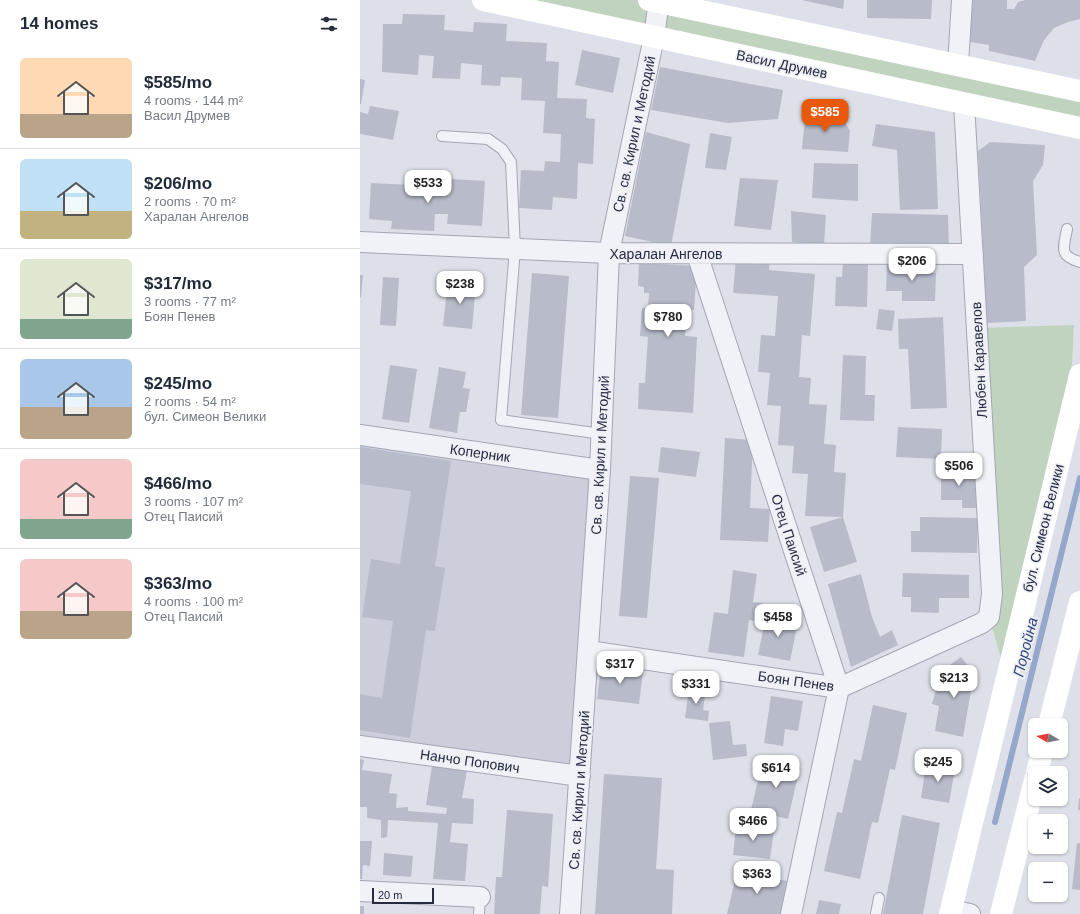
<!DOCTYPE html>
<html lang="en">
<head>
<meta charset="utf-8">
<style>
  body { margin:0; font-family:Arial,sans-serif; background:#f6f6f7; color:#1f2937; height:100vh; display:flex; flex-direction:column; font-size:15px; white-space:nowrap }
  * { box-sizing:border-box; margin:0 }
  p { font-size:13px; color:#747a83 }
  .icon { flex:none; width:22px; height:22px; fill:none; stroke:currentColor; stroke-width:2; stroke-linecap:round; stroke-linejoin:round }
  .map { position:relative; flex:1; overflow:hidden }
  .side { display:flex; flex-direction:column; background:#fff; width:360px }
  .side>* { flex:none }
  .needle { width:26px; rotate:279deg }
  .tools { position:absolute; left:668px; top:718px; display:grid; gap:8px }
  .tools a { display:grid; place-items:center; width:40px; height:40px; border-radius:6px; background:#fff; box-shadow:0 1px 3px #0004; font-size:20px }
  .scale { position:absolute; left:12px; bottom:10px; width:62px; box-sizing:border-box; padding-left:4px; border:2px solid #262b41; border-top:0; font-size:11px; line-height:14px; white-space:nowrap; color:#262b41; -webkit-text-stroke:3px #eef0f6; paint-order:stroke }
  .price { position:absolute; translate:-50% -34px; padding:0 9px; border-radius:8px; background:#fff; color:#222; font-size:13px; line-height:26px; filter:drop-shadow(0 1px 2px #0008) }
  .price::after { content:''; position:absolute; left:50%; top:24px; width:12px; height:9px; margin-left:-6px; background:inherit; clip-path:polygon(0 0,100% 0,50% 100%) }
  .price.current { background:#ea580c; color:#fff }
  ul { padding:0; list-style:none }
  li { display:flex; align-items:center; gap:12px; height:100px; padding:0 20px }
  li+li { border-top:1px solid #e0e1e3 }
  li span { display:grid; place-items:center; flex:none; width:112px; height:80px; border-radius:6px; color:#555 }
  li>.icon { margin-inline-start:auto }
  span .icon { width:48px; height:48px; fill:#fffc; stroke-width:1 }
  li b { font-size:17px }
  h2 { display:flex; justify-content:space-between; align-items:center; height:48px; padding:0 20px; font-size:17px }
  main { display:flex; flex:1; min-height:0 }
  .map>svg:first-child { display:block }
  .built { fill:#cccfdb }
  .green { fill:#c0d3bf }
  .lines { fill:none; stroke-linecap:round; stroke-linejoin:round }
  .stream { stroke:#96a7cc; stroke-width:6 }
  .building { fill:#b8bbc9 }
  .lane-casing { stroke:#a3a6b3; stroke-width:12 }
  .street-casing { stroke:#a3a6b3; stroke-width:22 }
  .lane { stroke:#f1f2f7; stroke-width:10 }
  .street { stroke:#f1f2f7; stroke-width:20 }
  .secondary { stroke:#fff; stroke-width:22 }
  .labels { text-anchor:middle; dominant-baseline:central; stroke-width:3.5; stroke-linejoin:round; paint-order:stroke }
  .street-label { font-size:14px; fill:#262b41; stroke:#eef0f6 }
  .water-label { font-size:15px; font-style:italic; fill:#2d4277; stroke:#eef0f6 }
</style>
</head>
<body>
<main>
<section class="side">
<h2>14 homes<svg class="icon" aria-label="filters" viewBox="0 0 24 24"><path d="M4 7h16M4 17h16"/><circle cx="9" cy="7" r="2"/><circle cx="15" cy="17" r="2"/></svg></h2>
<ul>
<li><span style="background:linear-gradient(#ffd9b3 70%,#b9a48a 0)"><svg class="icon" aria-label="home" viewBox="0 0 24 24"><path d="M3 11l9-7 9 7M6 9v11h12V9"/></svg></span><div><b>$585/mo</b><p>4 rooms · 144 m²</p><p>Васил Друмев</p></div></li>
<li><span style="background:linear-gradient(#bfe0f5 65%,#c2b280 0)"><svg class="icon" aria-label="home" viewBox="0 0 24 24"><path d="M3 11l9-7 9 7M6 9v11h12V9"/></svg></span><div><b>$206/mo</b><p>2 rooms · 70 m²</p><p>Харалан Ангелов</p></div></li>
<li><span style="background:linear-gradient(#dfe7d0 75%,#7fa58c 0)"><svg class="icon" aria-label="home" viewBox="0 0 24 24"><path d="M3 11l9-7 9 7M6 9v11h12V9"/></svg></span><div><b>$317/mo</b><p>3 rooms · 77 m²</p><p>Боян Пенев</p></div></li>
<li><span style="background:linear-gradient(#a9c7e8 60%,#b9a48a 0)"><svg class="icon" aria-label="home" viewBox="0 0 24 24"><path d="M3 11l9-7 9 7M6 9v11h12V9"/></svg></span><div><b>$245/mo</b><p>2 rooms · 54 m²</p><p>бул. Симеон Велики</p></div></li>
<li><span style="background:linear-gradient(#f6c9c9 75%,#7fa58c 0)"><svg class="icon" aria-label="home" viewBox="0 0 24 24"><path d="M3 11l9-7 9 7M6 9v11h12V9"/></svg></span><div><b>$466/mo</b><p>3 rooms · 107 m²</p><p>Отец Паисий</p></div></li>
<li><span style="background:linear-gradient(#f6c9c9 65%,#b9a48a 0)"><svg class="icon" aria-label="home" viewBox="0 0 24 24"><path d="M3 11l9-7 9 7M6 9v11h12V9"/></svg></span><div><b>$363/mo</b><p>4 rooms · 100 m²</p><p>Отец Паисий</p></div></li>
</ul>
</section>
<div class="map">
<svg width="720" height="914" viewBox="0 0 720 914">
  <rect width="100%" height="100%" fill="#dee0e9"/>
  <path class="built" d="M0 435 240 470 220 776 0 746Z"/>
  <path class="green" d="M123 0H289L720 91V128Z
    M714 325 712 364 641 658 629 617 618 328Z"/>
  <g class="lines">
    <path class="stream" d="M635 822 720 478"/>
  </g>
  <path class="building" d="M442 0H484L483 9Z
    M507 0H572L571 19 507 18Z
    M612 0H647V9H654L658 2 665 0H720V19L708 22 694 28 684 40 675 61 629 51V45L610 42Z
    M43 14 85 15 84 30 113 32 114 22 147 24 146 41 187 43 186 61 199 62 197 98 227 99 226 118 235 119 233 164 218 163 217 199 193 197 192 210 159 208 161 170 184 171 185 161 200 162 201 134 183 133 185 101 161 100 162 78 141 77 140 86 121 85 122 65 101 63 100 79 72 78 74 56 59 55 58 75 22 72 23 24H42Z
    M222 50 260 58 253 93 215 85Z
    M300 67 423 90 418 119 368 123 291 110Z
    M0 79 5 80 1 104H0Z
    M10 106 39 111 33 140 0 134V112L8 114Z
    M446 109 466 112 486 124 490 131 488 152 442 149Z
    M516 124 575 132 578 209 540 210 537 150 512 146Z
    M286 132 330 144 311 246 265 236Z
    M350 133 372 137 366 170 345 168Z
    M630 142 685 145 683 165 673 181 677 255 664 267 666 321 627 323 618 151Z
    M454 163 498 164V201L452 198Z
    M73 178 125 181 122 226 87 224 88 214H75L74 231 31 229 32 221 9 219 11 183 72 186Z
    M380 178 418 180 411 230 374 226Z
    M431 211 466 215 464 245 432 242Z
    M512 213 588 215 589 249 510 245Z
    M376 258 410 260 409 270 455 274 450 336 442 335 439 377 451 378 449 404 467 405 464 444 476 445 474 472 486 473 483 517 445 516 448 474 432 473 434 446 418 445 421 406 407 405 410 373 398 372 401 335 415 336 418 296 373 293Z
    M483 262 508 263 507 307 475 306 476 277H482Z
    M279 263 337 266 334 310H327L325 336 337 337 333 413 278 409 279 383H285L288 337 280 336 282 308H288L289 293H284V287L278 286Z
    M527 265H570V273H576L575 301H542V291H526Z
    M172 273 209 276 198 418 161 415Z
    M0 275H3L1 298 0 297Z
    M23 277 39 278 36 326 20 325Z
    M88 280 116 283 112 329 83 326Z
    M519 309 535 311 532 331 516 329Z
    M583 317 587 408 551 409 548 349H539L538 319Z
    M483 355 506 356 505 395H515L514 421 480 420Z
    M30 365 57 369 49 423 22 419Z
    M79 367 106 372 103 388 110 389 106 412H100L97 433 69 428Z
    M538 427 582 429 581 459 536 457Z
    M365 438 393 440 390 508 410 509 408 542 360 540Z
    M0 447 91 461 75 566 85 568 75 631 66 630 50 738 0 730V694L22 698 33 621 2 617 11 559 40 564 51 491 0 484Z
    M301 447 340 452 336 477 298 472Z
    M581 470H615L616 508H602V500H581Z
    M270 476 299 478 287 618 259 616Z
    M483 517 497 562 464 572 450 527Z
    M560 517 618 518 617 553 551 552V531H560Z
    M373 570 397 574 393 602 403 603 401 622 389 620 384 657 348 652 354 612 368 614Z
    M543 573 609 575V598H579V613L551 612V597H542Z
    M501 574 512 617 520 637 532 630 538 645 491 667 468 584Z
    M406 616 438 622 430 661 398 655Z
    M601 657 614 673 603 737 575 731 579 706 572 704 578 683H588L591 664Z
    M241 666 283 672 279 704 237 699Z
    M329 687 346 689 343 710 349 711 348 721 325 718Z
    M411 696 443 701 438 731 425 729 423 746 404 743Z
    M513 705 547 713 535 770 530 769 518 823 512 822 500 879 464 871 477 812 482 813 494 759 501 761Z
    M370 721 373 745 386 744 387 756 353 760 349 723Z
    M0 759 4 760 2 770 32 774 29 793 37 794 36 808 48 807V811L86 814 87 808 66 805 72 766 107 771 102 798 114 799 113 824 92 823 90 842 108 844 105 881 73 879 78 823 28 820 27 837 21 838V820L7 818V807H0Z
    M403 759 440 767 428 819 391 810Z
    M566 764 595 769 589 803 561 798Z
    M244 774 302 778 296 869 314 870 312 914H235Z
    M719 798H720V810H718Z
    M147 810 193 814 188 887 182 886 180 914H134L136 877H142Z
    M542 815 580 823 563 914H523Z
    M376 826 414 830 410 859 373 855Z
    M0 841H12L10 866 3 865 2 879H0Z
    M717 843H720V890L712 889Z
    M24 853 53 856 51 877 23 875Z
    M377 871 427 881 420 914H367Z
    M459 900 481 904 479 914H456Z
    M0 906H4V914H0Z"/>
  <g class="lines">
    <defs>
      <path id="lane" d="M82 136 128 139 142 149 151 162 155 249 141 420 242 434
        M707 229C704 247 698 256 720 262
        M119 914 120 897
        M516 914 519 898"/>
      <path id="street" d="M598 65 602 0
        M0 242 249 253 613 254
        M337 254 479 688 431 914
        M0 435 240 470
        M228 651 479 688 622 623 629 617 632 594 604 103
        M0 746 220 776
        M0 891 120 897
        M591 910 610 914
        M210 914 240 470 249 253 294 37 299 0"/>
    </defs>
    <use href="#lane" class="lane-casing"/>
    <use href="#street" class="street-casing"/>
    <use href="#lane" class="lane"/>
    <use href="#street" class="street"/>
    <path class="secondary" d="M123 0 720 128
      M289 0 720 91
      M689 725 720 602
      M677 773 682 751
      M590 914 720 375
      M641 914 675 780"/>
  </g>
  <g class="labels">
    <g class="street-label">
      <text transform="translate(422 64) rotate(12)">Васил Друмев</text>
      <text transform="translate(274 134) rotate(-78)">Св. св. Кирил и Методий</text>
      <text x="306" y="254">Харалан Ангелов</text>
      <text transform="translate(619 360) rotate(-93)">Любен Каравелов</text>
      <text transform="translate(120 453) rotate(8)">Коперник</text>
      <text transform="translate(240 455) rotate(-87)">Св. св. Кирил и Методий</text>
      <text transform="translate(683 528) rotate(-76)">бул. Симеон Велики</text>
      <text transform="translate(429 535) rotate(72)">Отец Паисий</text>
      <text transform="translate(436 681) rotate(8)">Боян Пенев</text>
      <text transform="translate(110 761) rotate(8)">Нанчо Попович</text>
      <text transform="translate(219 790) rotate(-86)">Св. св. Кирил и Методий</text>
    </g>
    <g class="water-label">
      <text transform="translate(665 647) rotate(-76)">Поройна</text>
    </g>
  </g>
</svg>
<div class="tools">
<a><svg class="needle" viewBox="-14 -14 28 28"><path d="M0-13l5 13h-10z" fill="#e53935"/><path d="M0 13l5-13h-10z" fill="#747a83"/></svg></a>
<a><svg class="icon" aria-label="layers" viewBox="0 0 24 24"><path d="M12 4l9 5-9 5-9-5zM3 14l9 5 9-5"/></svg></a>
<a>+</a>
<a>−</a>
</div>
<div class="scale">20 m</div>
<b class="price current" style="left:465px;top:133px">$585</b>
<b class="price" style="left:68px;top:204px">$533</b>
<b class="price" style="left:552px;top:282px">$206</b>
<b class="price" style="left:100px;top:305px">$238</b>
<b class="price" style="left:308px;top:338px">$780</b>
<b class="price" style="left:599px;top:487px">$506</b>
<b class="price" style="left:418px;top:638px">$458</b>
<b class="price" style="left:260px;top:685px">$317</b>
<b class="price" style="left:594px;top:699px">$213</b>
<b class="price" style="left:336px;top:705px">$331</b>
<b class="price" style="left:578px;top:783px">$245</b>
<b class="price" style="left:416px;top:789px">$614</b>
<b class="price" style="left:393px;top:842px">$466</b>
<b class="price" style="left:397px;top:895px">$363</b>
</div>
</main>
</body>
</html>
